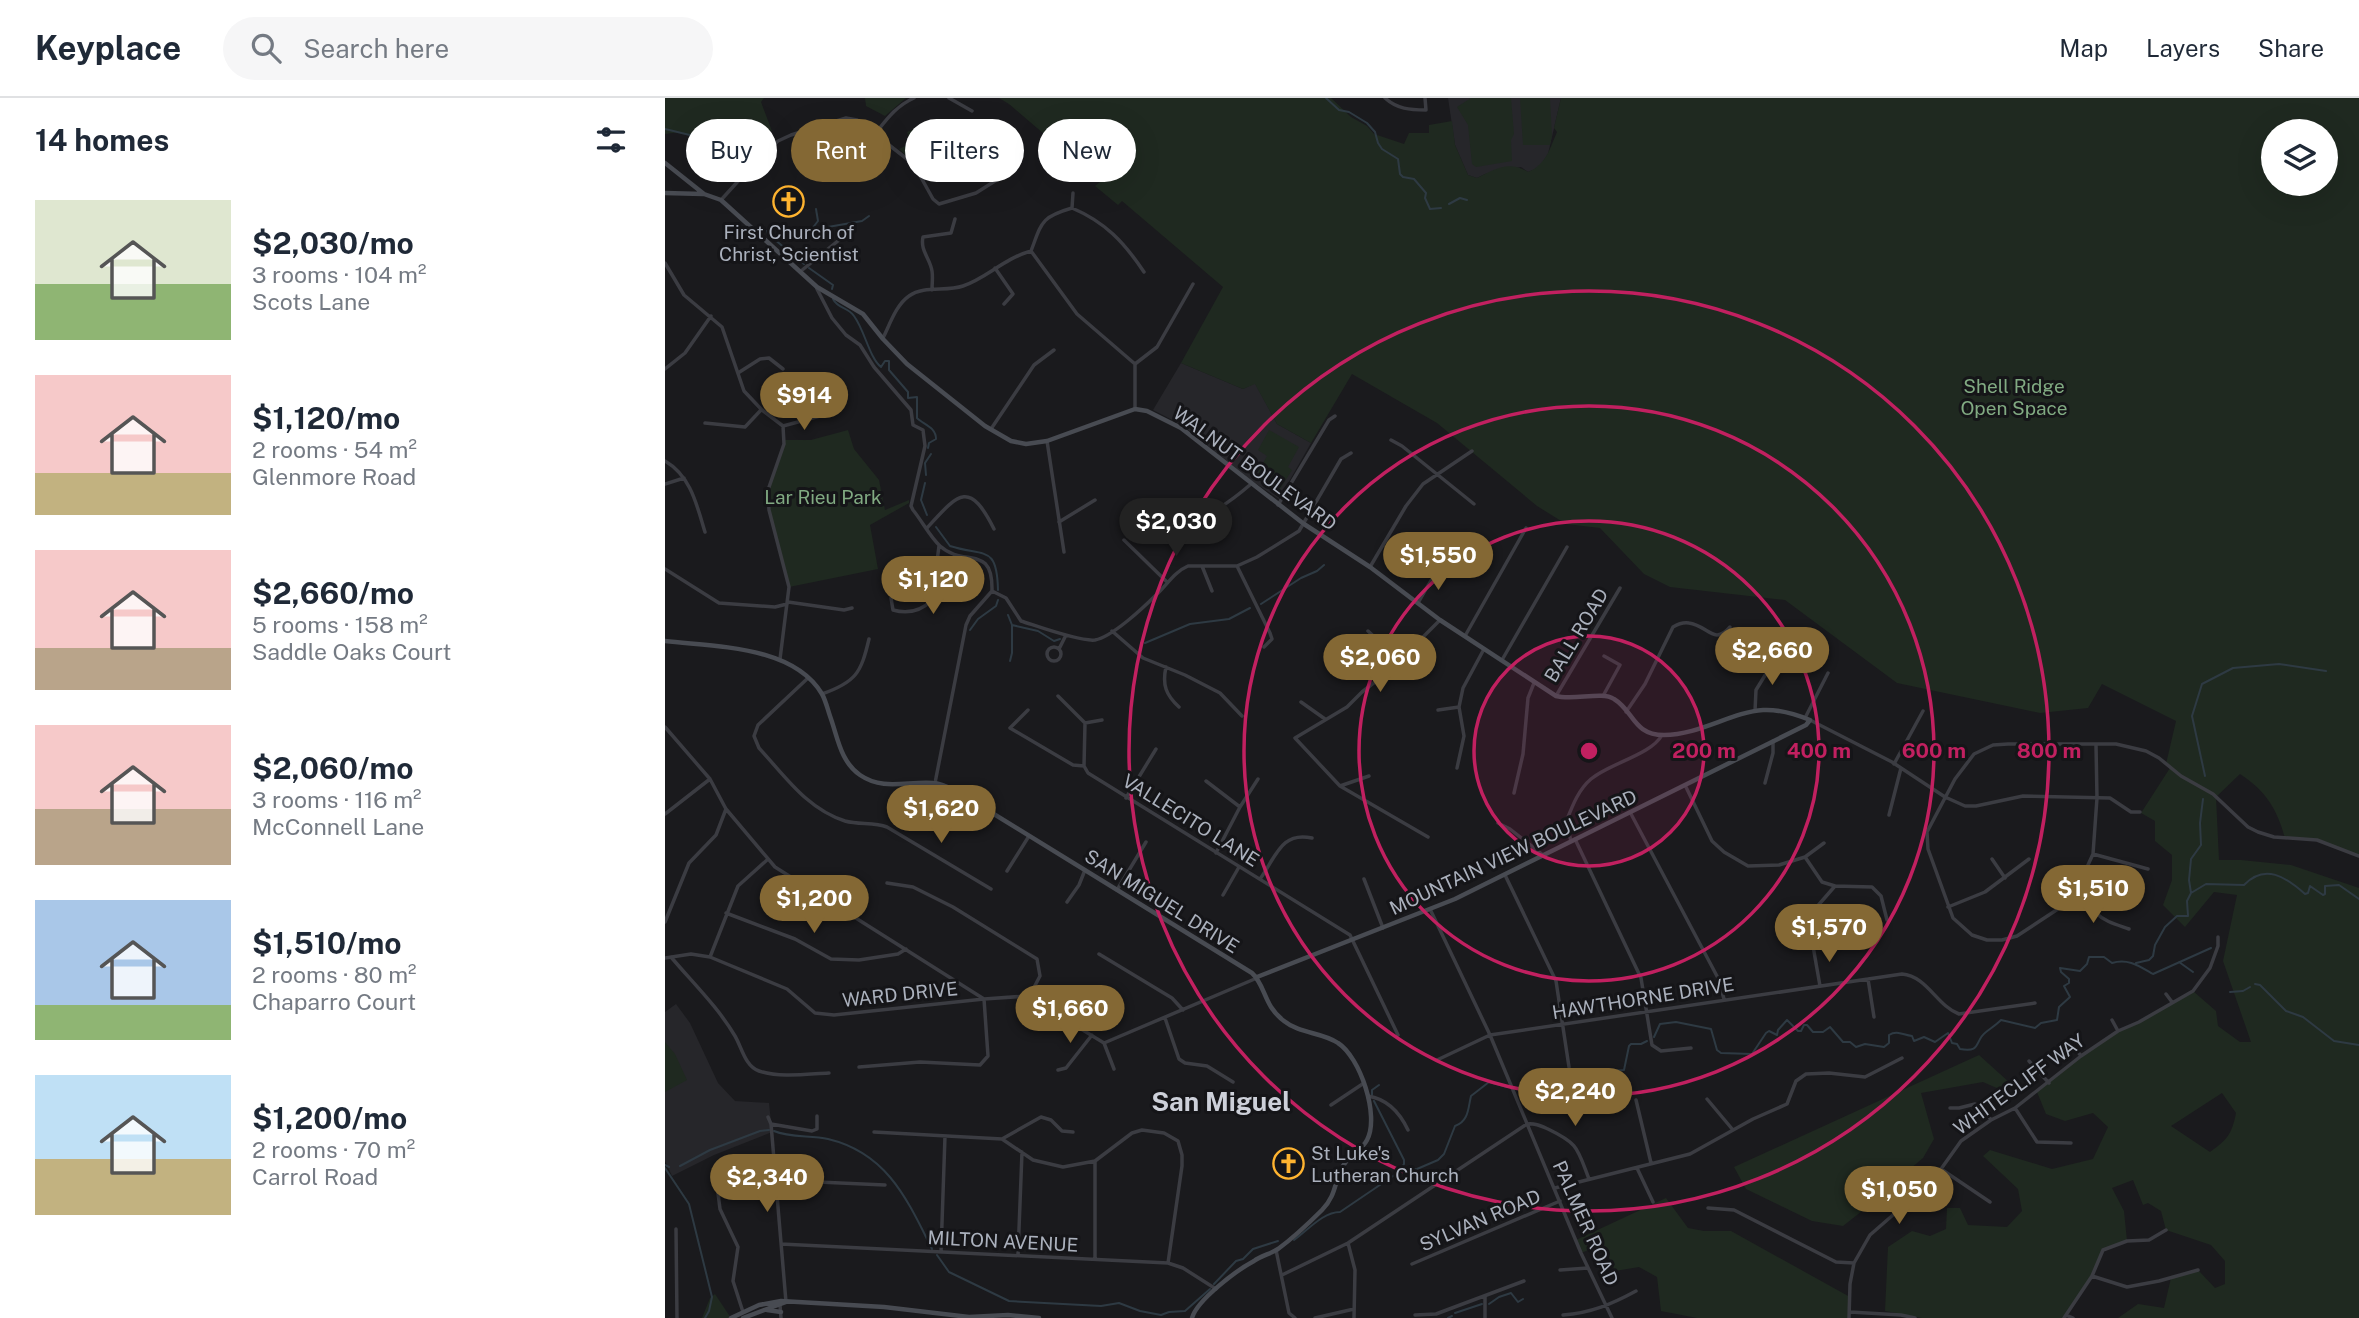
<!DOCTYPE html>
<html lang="en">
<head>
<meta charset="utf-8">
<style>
  body { margin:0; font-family:"Public Sans",sans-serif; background:#f6f6f7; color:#1f2937; height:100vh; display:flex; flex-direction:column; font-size:26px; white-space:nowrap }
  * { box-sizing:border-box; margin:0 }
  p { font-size:23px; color:#747a83 }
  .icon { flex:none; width:38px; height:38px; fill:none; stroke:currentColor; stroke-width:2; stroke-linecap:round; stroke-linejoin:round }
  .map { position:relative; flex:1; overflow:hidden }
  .side { display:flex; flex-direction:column; background:#fff; width:665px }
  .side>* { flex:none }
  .guide { position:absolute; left:21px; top:21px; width:665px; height:63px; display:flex; gap:14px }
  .buttons { position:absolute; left:1596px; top:21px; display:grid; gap:14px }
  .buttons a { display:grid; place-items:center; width:77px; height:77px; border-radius:50%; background:#fff; box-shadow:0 7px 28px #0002; font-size:35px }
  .price { position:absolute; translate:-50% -60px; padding:0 16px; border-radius:24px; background:#846834; color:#fff; font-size:23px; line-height:46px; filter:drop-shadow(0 2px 4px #0008) }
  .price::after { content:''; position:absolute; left:50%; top:42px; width:21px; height:16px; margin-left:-10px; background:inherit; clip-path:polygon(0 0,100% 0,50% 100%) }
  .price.active { background:#222; color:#fff }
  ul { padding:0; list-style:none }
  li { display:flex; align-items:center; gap:21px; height:175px; padding:0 35px }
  li span { display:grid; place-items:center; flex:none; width:196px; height:140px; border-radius:0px; color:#555 }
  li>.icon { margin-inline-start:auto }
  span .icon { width:84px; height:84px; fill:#fffc; stroke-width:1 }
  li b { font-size:30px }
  h2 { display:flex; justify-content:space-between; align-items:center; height:84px; padding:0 35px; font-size:30px }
  .tag { padding:0 24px; border-radius:32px; background:#fff; box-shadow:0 7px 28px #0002; font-size:24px; line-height:63px }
  .tag.active { background:#846834; color:#fff }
  header { display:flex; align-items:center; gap:42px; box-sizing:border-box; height:98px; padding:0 35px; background:#fff; border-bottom:2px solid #e0e1e3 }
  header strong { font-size:33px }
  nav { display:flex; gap:38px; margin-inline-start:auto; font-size:24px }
  .search { width:490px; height:63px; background:#f6f6f7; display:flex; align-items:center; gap:18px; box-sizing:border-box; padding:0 24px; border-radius:38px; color:#747a83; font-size:26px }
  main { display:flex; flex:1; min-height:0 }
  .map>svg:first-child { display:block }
  .built { fill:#26262a }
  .green { fill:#1f2920; fill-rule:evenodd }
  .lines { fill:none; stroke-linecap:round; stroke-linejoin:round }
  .stream { stroke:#2e3a43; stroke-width:2 }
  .street { stroke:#3b3c42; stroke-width:3.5 }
  .secondary { stroke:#484b52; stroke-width:4.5 }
  .ring { fill:none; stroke:#c12060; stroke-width:3.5 }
  .labels { text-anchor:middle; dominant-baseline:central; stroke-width:6; stroke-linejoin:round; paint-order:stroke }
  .poi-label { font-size:19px; fill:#abb1bd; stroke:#151518 }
  .park-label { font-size:19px; fill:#81aa82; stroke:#151518 }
  .street-label { font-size:19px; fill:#abb1bd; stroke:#151518 }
  .district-label { font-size:26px; font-weight:bold; fill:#cdd0d9; stroke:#151518 }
  .centre { fill:#c12060; stroke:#151518; stroke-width:3.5 }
  .ring-label { font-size:21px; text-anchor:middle; font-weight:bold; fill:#c12060; stroke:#151518; stroke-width:6; stroke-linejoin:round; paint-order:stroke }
</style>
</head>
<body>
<header>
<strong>Keyplace</strong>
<div class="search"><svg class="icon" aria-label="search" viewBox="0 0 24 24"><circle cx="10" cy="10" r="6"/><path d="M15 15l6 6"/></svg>Search here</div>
<nav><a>Map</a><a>Layers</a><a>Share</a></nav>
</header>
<main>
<section class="side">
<h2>14 homes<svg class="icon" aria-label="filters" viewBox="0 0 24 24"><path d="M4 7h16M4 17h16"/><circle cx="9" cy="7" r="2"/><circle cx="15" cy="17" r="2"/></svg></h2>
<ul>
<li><span style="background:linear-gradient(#dfe7d0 60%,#8fb573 0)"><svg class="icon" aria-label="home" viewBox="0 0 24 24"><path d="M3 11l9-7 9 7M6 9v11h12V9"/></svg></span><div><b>$2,030/mo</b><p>3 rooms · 104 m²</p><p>Scots Lane</p></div></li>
<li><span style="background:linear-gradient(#f6c9c9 70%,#c2b280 0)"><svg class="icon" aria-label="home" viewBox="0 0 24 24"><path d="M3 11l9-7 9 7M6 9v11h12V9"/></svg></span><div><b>$1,120/mo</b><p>2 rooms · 54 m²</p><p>Glenmore Road</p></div></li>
<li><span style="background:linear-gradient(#f6c9c9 70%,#b9a48a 0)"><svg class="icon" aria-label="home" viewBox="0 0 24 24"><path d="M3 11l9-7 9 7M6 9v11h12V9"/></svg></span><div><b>$2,660/mo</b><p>5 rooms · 158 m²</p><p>Saddle Oaks Court</p></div></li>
<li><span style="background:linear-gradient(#f6c9c9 60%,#b9a48a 0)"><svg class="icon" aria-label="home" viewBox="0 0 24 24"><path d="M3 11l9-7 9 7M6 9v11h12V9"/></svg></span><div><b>$2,060/mo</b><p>3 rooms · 116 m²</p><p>McConnell Lane</p></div></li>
<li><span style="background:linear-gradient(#a9c7e8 75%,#8fb573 0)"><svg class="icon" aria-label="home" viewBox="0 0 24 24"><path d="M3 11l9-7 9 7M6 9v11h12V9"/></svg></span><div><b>$1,510/mo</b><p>2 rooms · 80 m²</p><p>Chaparro Court</p></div></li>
<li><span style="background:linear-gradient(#bfe0f5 60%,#c2b280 0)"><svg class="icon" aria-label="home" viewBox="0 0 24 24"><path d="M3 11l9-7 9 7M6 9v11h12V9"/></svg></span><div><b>$1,200/mo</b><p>2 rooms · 70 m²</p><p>Carrol Road</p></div></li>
</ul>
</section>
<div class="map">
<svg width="1694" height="1220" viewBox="0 0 1694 1220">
  <rect width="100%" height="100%" fill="#1a1a1d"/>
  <path class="built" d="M783 0H896L883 56 878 64 873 70 863 74 856 69 820 76 812 80 803 77 790 47Z
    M516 265 578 291 590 285 612 326 646 345 614 401 587 383 517 327 488 312Z
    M11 906 25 925 53 985 70 1003 104 1005 107 1034 49 1057 7 1078 0 1063V914Z"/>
  <path class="green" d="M0 0H99L96 4 107 33H88L87 39 31 40 16 34 0 36Z
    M200 0H241L220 18 201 8Z
    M334 0H666L686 19 702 28 709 36 739 46 744 35H764V27L787 23 790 47 803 77 812 80C830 71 844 62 863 74 881 67 885 50 892 34L889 30 896 0H1694V758L1652 742 1620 740C1612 711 1601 693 1575 676L1551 699 1554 762H1576L1626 767 1694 790V1220H1453L1473 1206 1499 1210 1506 1180 1533 1172 1550 1190 1560 1186V1163L1546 1147 1501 1132 1496 1113 1483 1105 1478 1107 1468 1082 1447 1090 1459 1113 1462 1143 1438 1152 1427 1178 1399 1220H1257L1220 1213 1223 1149 1247 1133 1265 1138 1281 1131 1282 1110H1295L1303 1127 1342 1129 1357 1113 1353 1091 1318 1058 1325 1052 1387 1071 1428 1061 1443 1029 1428 1015 1400 1023 1381 1016 1372 994 1416 958 1453 933 1474 924 1528 893 1551 913 1553 928 1575 944H1586L1558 863 1572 797 1549 794 1520 829 1498 807 1507 782V757L1490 743V723L1476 715 1505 670 1501 666 1511 623 1437 586 1423 610 1375 615 1232 585 1120 502 1005 489 979 476 935 430 901 426 872 408 772 325 687 276 646 345 612 326 590 286 578 291 516 265 558 189 457 103 453 107 430 88 435 84 344 6ZM1608 33H1661V86H1608ZM1557 995 1571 1015C1567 1036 1562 1042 1545 1054L1506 1028Z
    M806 0H846L849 36 846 42 847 63 811 69 807 66 803 27 792 9Z
    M855 0H885L887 38 885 47H858Z
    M264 25 271 47 275 46 286 64 255 71 234 51 246 45 242 34Z
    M183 332 189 351 214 382 220 412 244 402V405L205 427 213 471 124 489 104 412 103 392 119 342H146Z
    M604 332 634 349 623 369 627 372 614 393 593 380 594 372 602 358 593 352Z
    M0 944 10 956 22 982 0 994Z
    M1314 957 1345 985 1334 991 1318 984 1256 995 1269 1041 1258 1060 1238 1077 1209 1075 1215 1099 1178 1128 1147 1123 1081 1091 1069 1069Z
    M1001 1100 1023 1130 1039 1133H1066L1185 1199 1184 1220H1032L996 1213 992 1179 974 1169 950 1173 938 1146 916 1155 911 1142Z
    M50 1196 66 1220H37L45 1200Z"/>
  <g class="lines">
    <path class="stream" d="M661 0 674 12 684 14 702 25 710 34 713 45 717 51 733 61 735 76 738 79 749 81 761 95 760 100 765 111 776 110
      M0 31 33 39C35 56 56 70 70 80
      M784 106 795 100 802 102
      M146 132 153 123 151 111
      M102 133 103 136 139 166
      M106 139 197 123 204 118
      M144 170 168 187 167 191
      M168 201C173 211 183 209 189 218 200 233 204 259 216 269L220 263H224V272L243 294V300L252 299V320C259 327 271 329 271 341L264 345 263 350
      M261 377 260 365 266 356
      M260 385 256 402 262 417
      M271 429 285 448C319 459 332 446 333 492
      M596 506 636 480 652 473 659 467
      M343 517 347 527 373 533 389 543 395 541
      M305 532 313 521 331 508 333 502
      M480 545 525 526 564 521 585 510
      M345 563 347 555V527
      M1540 678 1527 618 1537 586 1568 570 1614 566 1661 573
      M1526 795 1541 786 1579 787C1600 765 1621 779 1640 796L1643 795 1645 788 1658 797 1660 796V788L1674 787 1694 801
      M1514 864 1528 874
      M1471 865 1484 862 1488 858 1490 847 1500 829 1512 818H1523L1522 803 1526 795 1524 782 1526 761 1536 747 1535 725 1538 701
      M1590 886 1595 887 1621 913 1638 919 1669 943 1694 947
      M1565 894 1578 893 1585 889
      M989 939 995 926 1011 924 1046 931 1052 952 1056 955 1087 956 1101 935 1104 933 1112 937 1113 932 1122 922 1133 933H1136L1139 927H1142L1148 934H1158L1165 929 1178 944H1185L1191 949 1200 946 1219 949 1224 945V937C1232 932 1238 937 1247 938L1249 943 1259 939 1270 944 1283 935 1287 945 1292 946 1295 951C1317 955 1309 943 1321 934 1326 930 1331 927 1336 922L1370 930 1376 925 1392 922 1394 909 1405 899 1399 888 1404 885V881L1396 874 1395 870 1415 873 1422 866 1424 859H1439L1447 865C1463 860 1474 868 1488 876L1546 850
      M856 993C876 995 875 994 889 1008H893L902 998 915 993 933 974 959 972 964 948 966 946H976L982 943
      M707 997V992L714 987
      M709 1003 739 1062V1066L735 1072
      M109 1033C125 1040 146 1037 163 1041 222 1055 242 1101 267 1151
      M0 1067 4 1069
      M15 1068 45 1052 95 1033 104 1032
      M0 1070 24 1106 47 1199 44 1213 40 1220
      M629 1142C643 1132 658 1114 675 1114L734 1074 752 1071 773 1062 779 1056 790 1028C804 1023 803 1010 806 998L824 984 842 989
      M272 1157 284 1174 344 1203 436 1208 454 1205 475 1213 496 1217 504 1214 520 1213 545 1191
      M549 1186 571 1163 578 1161 588 1151 613 1143
      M824 1206 834 1199 846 1195 853 1204 858 1201
      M790 1215 817 1206
      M783 1220 787 1218"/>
    <path class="street" d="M284 0 307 13
      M720 0C732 11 745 12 761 12L760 0
      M210 36C222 21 231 8 249 0
      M317 40 323 43 338 78
      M56 102 95 59 113 43 126 37 181 20 192 22 242 61 253 74 268 101 274 106 311 95 338 78 354 54
      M407 110 408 95
      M366 153C377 124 376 119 407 110 440 124 459 144 479 174
      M0 165 19 197 57 229 79 293 97 312 118 328 119 346 103 392 104 412 124 489 115 561
      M330 170 348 196 339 206
      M136 173 179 138
      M152 191 167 220 181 237 195 247 209 269 246 312 248 327 258 332 260 348 246 408 248 412C257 423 265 439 275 448 299 470 328 445 327 493L305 518 301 527 270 685
      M267 192C267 186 268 179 267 173 265 160 255 153 258 139L286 135 290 121
      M218 240C225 226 231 207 244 198 259 187 281 194 298 188 322 180 338 161 366 153L412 216 470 266V311
      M470 266 492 249 528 186
      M0 271 20 255 46 218
      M73 275 95 261 104 260 118 271
      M40 325 80 329 96 312
      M118 328 155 318
      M326 331 369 267 389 252
      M726 342 737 348 809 406
      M382 343 399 454
      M0 363C26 378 32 408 40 434
      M0 386 19 380
      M613 407 664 322 670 318
      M394 424 430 402
      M517 426C545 418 564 405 586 386
      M262 430C293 396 304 381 329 431
      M459 442 502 484
      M537 468 547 493
      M572 468 605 535 607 541 599 549
      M705 469 741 408 758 386 807 353
      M0 471 54 505 110 509 122 506
      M327 493 341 500 356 523C372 528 415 544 430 542 447 539 478 510 491 497 502 487 509 474 523 468H572L592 459 634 433 676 361 686 355
      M226 500 228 512C242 516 256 513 267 502L274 448
      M123 504 179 512 187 510
      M753 505 772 472
      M447 533 478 560 520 577 555 595 577 618
      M703 533 735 563
      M800 538 861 430
      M382 556a7 7 0 1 1 14 0a7 7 0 1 1-14 0Z
      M394 551 401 537
      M837 562 902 449
      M501 569C497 587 501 597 514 609
      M143 580 93 627 89 638 94 650C120 678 142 711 180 723 194 727 209 724 222 729L326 791
      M157 596C191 584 196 575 204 541
      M393 598 420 625 419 668 423 675 685 837 733 937
      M891 598 955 490
      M938 598 955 567 939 558
      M636 604 660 621
      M363 612 345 630 408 667 419 668
      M773 612 794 609
      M1090 613 1091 592 1110 561
      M961 614 980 586 1008 529C1013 526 1018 524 1024 525 1042 527 1049 548 1065 529
      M1140 620 1163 575
      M1145 622 1227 664 1280 699 1300 708H1311L1358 698 1445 700 1466 714H1475
      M420 625 437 622
      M0 629 45 681 61 711 110 769 319 901 362 898 439 945
      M1431 647 1432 700 1428 756 1412 791 1396 809 1352 838 1337 842H1322L1307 837 1288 820 1263 751 1262 734 1290 681 1309 656 1328 647 1343 646H1451L1481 653 1494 660 1516 678 1548 696 1583 729 1593 734 1609 739 1652 742 1694 758
      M1229 666 1258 613
      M792 670 799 638 794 609 798 590 819 551
      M541 683 575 709
      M1100 685 1108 655V643
      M1020 687 1047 743 1059 754 1083 768 1114 767 1140 759 1159 745
      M675 688 704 678
      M849 695 858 656 863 600 869 585
      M461 700 491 651
      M965 714 1053 880 1059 901
      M0 716 45 681
      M1224 717 1236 670
      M833 725 845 731 878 757
      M763 739 675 688 630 640 682 609 697 594 724 573 775 522
      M910 741 976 880 987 947 996 953 1026 950
      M906 743 901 724C907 709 913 692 926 681 945 665 986 657 997 637
      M551 755 575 709 593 681
      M1428 756 1483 771
      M1140 759 1157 784 1170 788 1150 811
      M1327 761 1340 780
      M342 773 364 738
      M840 777 891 883 904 969
      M595 781C611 759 616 733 647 740
      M699 781 718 830
      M222 785 248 789 288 809 372 861 375 878 364 899
      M1170 788 1207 789 1216 798 1222 822
      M1412 791C1421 798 1424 807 1431 815 1440 824 1453 827 1464 831
      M452 792 481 744
      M558 797 574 769
      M402 804 414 787 420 772
      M1283 809 1320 794 1364 761
      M765 811 825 937 916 1155 947 1220
      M61 815 130 841 166 861 194 862 233 856 241 851
      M0 824 24 765 51 737 61 711
      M1148 848 1155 888
      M434 856 507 900 518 912
      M6 859C27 884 53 909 70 938 77 950 80 968 94 973 115 980 142 976 164 975
      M45 859 73 788 102 762
      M0 860 26 856 45 859 122 891 150 915 169 917 319 901 323 958 315 967 255 964 194 969
      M1203 881 1209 919
      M1501 896 1507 904
      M500 920 514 961 520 965 542 968 568 984
      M1447 922 1453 933
      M439 945 592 880
      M439 945 449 971
      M1406 945 1416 958
      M772 962 825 937 1237 876C1262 878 1272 908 1294 916L1370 905
      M1364 963 1384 985
      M393 972 401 970 427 937
      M703 998C722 1001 735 1015 743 1032
      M1042 1001 1068 1032
      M971 1002 986 1065
      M666 1007 699 985
      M1285 1010H1294L1310 1006 1319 1012 1326 1022
      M1350 1010 1372 1044 1406 1045
      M103 1019 106 1026 121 1204
      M106 1026 147 1033 152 1031V1018
      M209 1034 337 1041 368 1062 398 1069 430 1063 467 1035 477 1032 499 1035 513 1043 517 1057V1068L503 1165
      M337 1041 376 1019 386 1022 397 1033 408 1034
      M430 1063V1161
      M972 1070 988 1104
      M1276 1071 1325 1104
      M890 1090 1025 1056 1088 1021 1122 1006 1131 983 1141 976 1164 975 1200 979 1237 960
      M1043 1110 1069 1112 1171 1164 1189 1165
      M11 1131 12 1220
      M683 1145 690 1172 689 1220
      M116 1146 503 1165 518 1170 551 1191
      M611 1152 624 1215 630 1220
      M276 1154 280 1038
      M353 1157 357 1054
      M747 1166 895 1103
      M895 1172 923 1170
      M617 1177 683 1145 862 1026C870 1025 876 1028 883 1031 914 1046 912 1050 924 1081
      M1427 1178 1462 1189 1494 1183 1533 1172
      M115 1207 116 1220
      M78 1214 68 1183 73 1149 55 1111 53 1095 57 1084 62 1080 68 1078 86 1081 220 1087
      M1185 1214 1236 1217 1250 1220
      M750 1217 771 1216 859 1183
      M898 1217C926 1215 947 1206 971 1193
      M1401 1217 1408 1220
      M650 1220 689 1211
      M820 1220V1198
      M1184 1220 1185 1186 1189 1165 1205 1137 1260 1089 1276 1071 1296 1043 1326 1022 1350 1010 1416 958 1453 933 1474 924 1528 893 1545 870 1553 848V839
      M1399 1220 1427 1178 1438 1152 1462 1143 1484 1142 1501 1132"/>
    <path class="secondary" d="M0 65 39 96 56 102 152 189 198 216 218 241 242 266 320 328 346 343 361 346 382 343 470 311 482 313 516 330 639 426 705 469 775 522 891 598C908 603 937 593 949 601 969 613 968 637 999 637 1034 637 1067 614 1098 612 1115 611 1130 616 1145 622L1141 627 790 801 592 879
      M0 95 38 96
      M0 543C49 549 128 547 157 596 161 603 163 613 166 621 173 641 176 664 195 677 218 693 242 683 268 685 276 685 285 690 293 694L587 875C601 888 598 907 619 923 635 936 657 934 673 945 695 959 715 1018 702 1042 697 1052 686 1056 680 1065 669 1079 673 1096 657 1112 644 1125 628 1140 613 1151 605 1156 596 1158 589 1163 572 1172 532 1202 527 1220
      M102 1212 116 1214
      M66 1220 94 1207 116 1203 219 1209 304 1219 343 1217 374 1220
      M78 1220 121 1204"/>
  </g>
  <circle cx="924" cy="653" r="115" fill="#c12060" fill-opacity=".12"/>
  <g class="ring">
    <circle cx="924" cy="653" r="115"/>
    <circle cx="924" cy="653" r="230"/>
    <circle cx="924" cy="653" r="345"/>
    <circle cx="924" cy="653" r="460"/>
  </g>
  <defs>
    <symbol id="church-ring" viewBox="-11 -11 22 22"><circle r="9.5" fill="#151518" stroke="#ffb430" stroke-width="1.5"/><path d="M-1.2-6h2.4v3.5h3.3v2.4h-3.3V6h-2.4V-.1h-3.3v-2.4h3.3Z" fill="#ffb430"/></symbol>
  </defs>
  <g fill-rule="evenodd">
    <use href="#church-ring" x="106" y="86" width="35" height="35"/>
    <use href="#church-ring" x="606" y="1048" width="35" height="35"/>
  </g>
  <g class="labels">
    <g class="poi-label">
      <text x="124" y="134">First Church of<tspan x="124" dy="22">Christ, Scientist</tspan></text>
      <text x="646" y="1055" text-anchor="start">St Luke's<tspan x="646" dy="22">Lutheran Church</tspan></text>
    </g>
    <g class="park-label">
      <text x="1349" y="288">Shell Ridge<tspan x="1349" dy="22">Open Space</tspan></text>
      <text x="158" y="399">Lar Rieu Park</text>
    </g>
    <g class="street-label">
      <text transform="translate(590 370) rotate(36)">WALNUT BOULEVARD</text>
      <text transform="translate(911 537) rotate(-59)">BALL ROAD</text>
      <text transform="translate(526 722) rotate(32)">VALLECITO LANE</text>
      <text transform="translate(848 754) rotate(-25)">MOUNTAIN VIEW BOULEVARD</text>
      <text transform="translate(497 803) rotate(32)">SAN MIGUEL DRIVE</text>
      <text transform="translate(235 896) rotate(-6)">WARD DRIVE</text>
      <text transform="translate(978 900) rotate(-9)">HAWTHORNE DRIVE</text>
      <text transform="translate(1354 986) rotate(-36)">WHITECLIFF WAY</text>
      <text transform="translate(815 1122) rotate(-23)">SYLVAN ROAD</text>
      <text transform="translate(921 1125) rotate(66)">PALMER ROAD</text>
      <text transform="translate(338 1143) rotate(3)">MILTON AVENUE</text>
    </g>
    <g class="district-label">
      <text x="556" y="1003">San Miguel</text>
    </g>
  </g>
  <circle cx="924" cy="653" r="10" class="centre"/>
  <g class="ring-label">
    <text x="1039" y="660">200 m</text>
    <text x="1154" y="660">400 m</text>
    <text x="1269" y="660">600 m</text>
    <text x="1384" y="660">800 m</text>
  </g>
</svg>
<div class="buttons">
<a><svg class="icon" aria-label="layers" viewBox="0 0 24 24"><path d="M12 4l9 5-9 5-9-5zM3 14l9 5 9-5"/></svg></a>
</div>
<b class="price" style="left:139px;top:334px">$914</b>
<b class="price active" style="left:511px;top:460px">$2,030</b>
<b class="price" style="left:773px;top:494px">$1,550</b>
<b class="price" style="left:268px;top:518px">$1,120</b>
<b class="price" style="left:1107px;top:589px">$2,660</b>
<b class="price" style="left:715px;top:596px">$2,060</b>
<b class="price" style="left:276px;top:747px">$1,620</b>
<b class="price" style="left:1428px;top:827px">$1,510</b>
<b class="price" style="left:149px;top:837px">$1,200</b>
<b class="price" style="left:1164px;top:866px">$1,570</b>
<b class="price" style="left:405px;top:947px">$1,660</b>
<b class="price" style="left:910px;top:1030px">$2,240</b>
<b class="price" style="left:102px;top:1116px">$2,340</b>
<b class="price" style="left:1234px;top:1128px">$1,050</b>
<div class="guide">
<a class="tag">Buy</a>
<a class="tag active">Rent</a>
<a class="tag">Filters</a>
<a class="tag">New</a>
</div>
</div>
</main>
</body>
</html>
